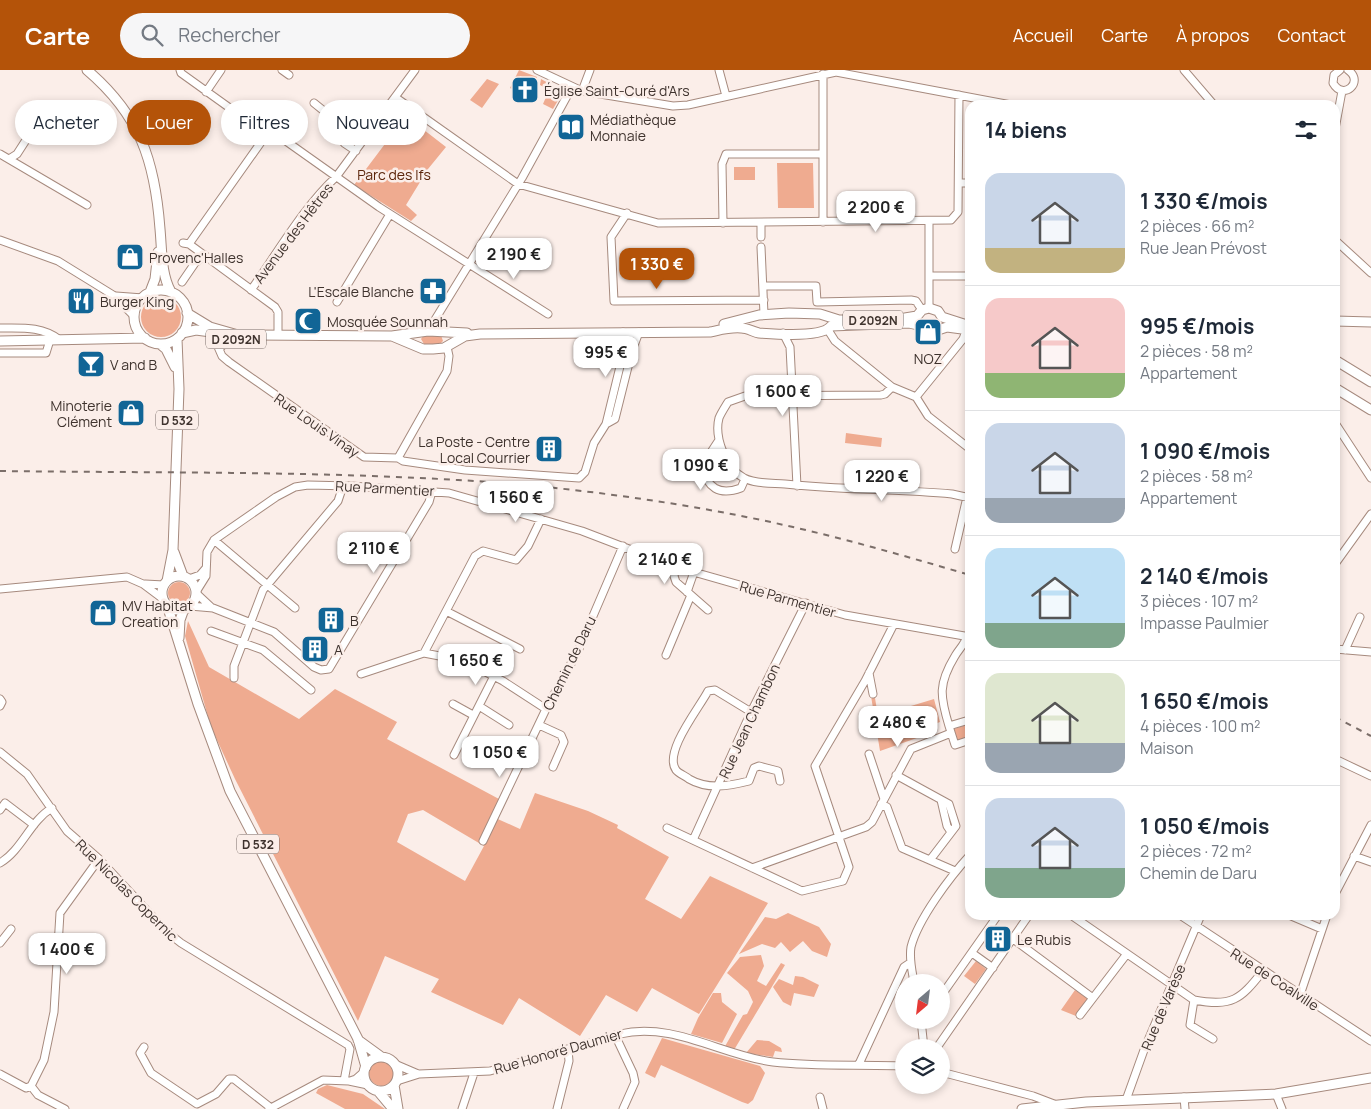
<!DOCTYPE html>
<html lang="fr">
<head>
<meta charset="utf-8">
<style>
  body { margin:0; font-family:Manrope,sans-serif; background:#f6f6f7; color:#1f2937; height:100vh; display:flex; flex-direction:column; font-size:19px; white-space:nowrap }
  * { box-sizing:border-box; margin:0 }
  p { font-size:16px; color:#747a83 }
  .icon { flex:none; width:28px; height:28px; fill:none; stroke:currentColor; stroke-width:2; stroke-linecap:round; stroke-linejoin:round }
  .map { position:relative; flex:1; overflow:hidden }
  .side { position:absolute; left:965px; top:30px; width:375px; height:820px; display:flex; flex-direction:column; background:#fff; border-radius:15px; box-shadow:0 2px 8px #0003 }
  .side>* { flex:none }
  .guide { position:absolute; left:15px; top:30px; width:475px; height:45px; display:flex; gap:10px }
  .needle { width:32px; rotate:208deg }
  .controls { position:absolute; left:895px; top:904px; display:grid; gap:10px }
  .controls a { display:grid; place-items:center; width:55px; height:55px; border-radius:50%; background:#fff; box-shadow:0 2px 8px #0003; font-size:25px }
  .price { position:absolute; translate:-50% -42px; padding:0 11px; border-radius:10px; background:#fff; color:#222; font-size:16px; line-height:32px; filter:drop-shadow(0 1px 2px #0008) }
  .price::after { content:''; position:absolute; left:50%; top:30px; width:15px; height:11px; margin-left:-8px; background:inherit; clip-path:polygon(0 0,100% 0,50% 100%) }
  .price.selected { background:#b45309; color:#fff }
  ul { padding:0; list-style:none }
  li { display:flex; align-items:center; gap:15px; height:125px; padding:0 20px }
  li+li { border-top:1px solid #e0e1e3 }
  li span { display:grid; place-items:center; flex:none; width:140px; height:100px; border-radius:15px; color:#555 }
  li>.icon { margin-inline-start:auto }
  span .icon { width:60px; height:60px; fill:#fffc; stroke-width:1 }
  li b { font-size:21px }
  h2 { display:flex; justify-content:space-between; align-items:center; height:60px; padding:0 20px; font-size:21px }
  .tag { padding:0 18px; border-radius:22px; background:#fff; box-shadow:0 2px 8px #0003; font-size:18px; line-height:45px }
  .tag.selected { background:#b45309; color:#fff }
  header { display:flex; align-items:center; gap:30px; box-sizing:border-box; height:70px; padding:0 25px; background:#b45309; color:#fff }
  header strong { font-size:24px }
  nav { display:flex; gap:28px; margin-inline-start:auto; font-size:18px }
  .search { width:350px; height:45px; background:#f6f6f7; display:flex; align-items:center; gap:12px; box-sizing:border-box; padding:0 18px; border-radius:28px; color:#747a83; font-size:19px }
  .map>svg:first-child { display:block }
  .green { fill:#efab90; fill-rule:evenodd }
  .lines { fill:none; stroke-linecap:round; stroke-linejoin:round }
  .minor-casing { stroke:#a68a7e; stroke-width:9 }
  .major-casing { stroke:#a68a7e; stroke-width:11 }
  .minor { stroke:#fff; stroke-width:7 }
  .major { stroke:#fff; stroke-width:9 }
  .rail { stroke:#7b6e69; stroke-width:2; stroke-dasharray:6 6; stroke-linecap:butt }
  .labels { text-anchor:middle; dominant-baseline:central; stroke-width:5; stroke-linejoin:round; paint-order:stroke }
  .shield { fill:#fbeee9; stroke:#776b66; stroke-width:1 }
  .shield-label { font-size:12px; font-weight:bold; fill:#3f332e }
  .poi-label { font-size:14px; fill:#3f332e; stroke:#fbeee9; text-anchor:start }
  .park-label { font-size:14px; fill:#5b250b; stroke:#fbeee9 }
  .street-label { font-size:14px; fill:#3f332e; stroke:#fbeee9 }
</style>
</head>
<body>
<header>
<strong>Carte</strong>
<div class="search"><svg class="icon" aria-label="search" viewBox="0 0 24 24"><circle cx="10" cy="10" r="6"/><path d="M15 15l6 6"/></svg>Rechercher</div>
<nav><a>Accueil</a><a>Carte</a><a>À propos</a><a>Contact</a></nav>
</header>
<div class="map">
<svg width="1371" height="1039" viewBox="0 0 1371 1039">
  <rect width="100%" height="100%" fill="#fbeee9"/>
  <path class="green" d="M519 0 537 7 535 13 520 6 514 20 510 18Z
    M487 9 499 14 482 38 470 30Z
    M541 9 559 19 560 27 553 39 543 34 549 20 540 15Z
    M338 33 353 44 347 53 332 42Z
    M406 46 446 77 428 99 406 135 417 145 411 151 354 115Z
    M777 93H813L814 138H778Z
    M734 97H755V110H734Z
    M141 247a20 20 0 1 1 40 0a20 20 0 1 1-40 0Z
    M424 265H441L443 271 439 275 424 274 421 269Z
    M846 363 882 368 881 377 845 373Z
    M168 523a11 11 0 1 1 22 0a11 11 0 1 1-22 0Z
    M188 551 209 597 299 649 335 619 397 652 387 669 499 729 491 746 520 759 535 723 588 741 618 755 617 758 669 787 645 829 681 849 710 806 768 833 699 944 652 918 637 942 606 925 580 966 519 928 503 955 431 922 439 909 385 886 358 951 235 709 211 657 185 566ZM423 740 484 776 465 811 397 772 408 744Z
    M871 626 875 628 878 646 934 629 940 652 929 656 931 663 880 681Z
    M966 655 970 668 957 672 954 659Z
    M788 843 819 857 831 874 827 887 812 881 803 871 790 882 781 872 775 878 762 874 739 884 765 847 776 849Z
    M761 885 764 896 757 911 766 916 781 893 785 895 734 980 724 978 743 945 747 944 753 932 748 921 727 903 740 887Z
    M976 891 986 899 975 914 964 906Z
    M795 906 803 907 819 915 814 927 794 923 791 936 783 932 773 917 779 909 793 915Z
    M1075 920 1088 929 1076 946 1061 940Z
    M713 923H721L722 932 737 944 722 973 691 964 698 948Z
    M662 968 760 996 765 1003 753 1030 748 1034 742 1032 661 995 655 1008 645 1003Z
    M757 970 769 971 781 978 782 982 775 981 773 987 746 983Z
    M369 1003a13 13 0 1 1 26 0a13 13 0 1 1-26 0Z
    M327 1015 363 1024 385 1039H345L316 1023 318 1019Z"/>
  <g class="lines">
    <defs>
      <path id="minor" d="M180 0 181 3 252 54 276 64 379 137 548 244
        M282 0 289 5
        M537 0 582 21 673 36 688 35 836 2 1011 35
        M719 0 726 26
        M1184 0 1214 35
        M1340 0 1334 5 1333 13C1343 31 1365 12 1348 0
        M823 4V152
        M582 21 590 0
        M206 22 221 0
        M395 27 518 114 658 153 951 150 958 142 959 25
        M314 33 345 58 344 73 356 81
        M1335 59 1342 21
        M0 84 87 135
        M9 89 17 84 46 39
        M959 113H970
        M627 143 611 167 614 231 764 230
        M929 151V238
        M723 153 722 94 726 84H822
        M761 153V167
        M0 170 58 191 113 225 134 246
        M1335 170 1371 203
        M183 173 189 174 264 68 267 61
        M189 174 275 237 278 242V264
        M761 177 764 244
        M929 206H970
        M182 212 195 193 205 185
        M764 216H816L817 232 911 230 916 231 922 240
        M251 220C276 185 305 135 336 107L415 0
        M116 226 143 228
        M337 232 390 144
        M0 258C22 258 42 256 60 270
        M828 260 835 271 892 317 916 327 928 346 970 379
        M428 261 522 108 572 17
        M212 263 222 286 229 292 364 387 398 388 447 301 449 286 447 277
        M783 263 790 277 797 416
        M219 279 230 268
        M0 283H46L50 270
        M892 317 885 324 881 325 745 326 728 332C725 337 721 343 719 348 714 367 726 399 744 408 755 414 772 413 785 414 841 420 897 419 952 424L970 428
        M916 327 963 269 968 256
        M1335 353 1371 408
        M606 354 615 349 632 281 639 262
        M719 370 702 396C707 418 719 426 741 418L745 409
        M398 388 403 391 465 400 579 408 585 402 594 373 606 354 624 280 623 262
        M214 470 295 538
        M955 479 967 427
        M1335 494 1371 444
        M676 497 674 506 676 512 708 540
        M189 509 200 505 206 498
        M145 514 164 515
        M0 519 127 507 143 514 163 529
        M196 522 206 506 207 482 214 470 276 427 295 417 308 415 351 416 449 423 582 461 676 497 845 545 970 567
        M687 522 694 502
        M196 523 211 537
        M190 536 213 538 274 562 314 597 321 600 329 599 429 432 432 421
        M448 542 520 579
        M211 561 263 580 311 620
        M1335 579 1371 582
        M1345 580 1360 547
        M424 583 475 486 483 481 516 490 528 476 541 449
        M666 585 691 525
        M869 603 873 624
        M361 604 424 583 455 589 468 593 503 611 546 639
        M234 608V596L263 520 338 431 343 416
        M0 629 2 632 0 636
        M453 634 473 645
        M479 636 509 655
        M751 642 715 620 708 621C700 637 663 682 676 700 679 704 686 706 689 709 708 720 729 716 749 711L754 698 759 696 778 701 780 711
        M539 655 561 665 564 672 553 697
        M970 655 969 650 949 656 955 675 970 670
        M949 656C940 626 938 614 955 586 959 579 965 574 967 566
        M0 682 27 704 67 761 99 789 167 862 181 873 348 975 350 979 344 1011
        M869 684 884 729
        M454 685 494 606
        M1335 689 1371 706
        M896 705 949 734 956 756 930 790
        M941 730 947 756 951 762
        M881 734 887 737 902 778 955 801
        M0 740 5 733 34 755
        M667 758 802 821 843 811 849 797 815 696 865 611 894 554
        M693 770 751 642 806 533
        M483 771 546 639 578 581 623 476
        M1354 786 1371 792
        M0 793C22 780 30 751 52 738
        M752 798 866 757 872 752 911 679 951 663
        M1335 824 1371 755
        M1071 845 1194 930C1232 937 1240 930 1263 901
        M1180 845 1371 971
        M1289 845 1322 859
        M1013 869 1093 928 1126 885
        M0 873 11 859
        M972 883 993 898
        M914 912C912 901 909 889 911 877 918 849 950 807 970 785
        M1300 925 1327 845
        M941 926 998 845
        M1194 930 1190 955 1213 969
        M1080 945 1093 928
        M921 950 924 978
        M615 965 633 1003 635 1012 623 1039
        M144 977 140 983 151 1003 197 1034 216 1024 229 1009H234L271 1038
        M933 978 938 976 1029 845
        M859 994 904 897 910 893
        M397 995 418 1004
        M941 1002 1033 1026 1054 1034
        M0 1004 26 1018 31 1016
        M350 1011 356 1009 364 1002
        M397 1011 419 1004 490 1001 620 964C672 951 723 986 773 992 816 997 861 994 904 996
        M31 1016 44 990 54 942 60 843 99 789
        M31 1016 38 1025 65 1039
        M1276 1024 1282 1039
        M820 1027 823 1039
        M1184 1027 1185 1039
        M1126 1030 1144 980 1201 845
        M269 1039 323 1010 349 1011 368 1015
        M462 1039 474 1003
        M557 1039 569 991 568 980"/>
      <path id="major" d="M87 0C140 45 155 91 160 159 162 180 161 204 171 222
        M134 247a27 27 0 1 1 54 0a27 27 0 1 1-54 0Z
        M150 222 155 209 158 182
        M187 243 210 257 238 265 392 266 428 261 467 263
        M899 249 917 246 922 240 929 238 938 241 942 247 970 256
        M916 250 921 260 929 263 947 257 962 259
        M1335 251 1371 252
        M724 254 759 245 789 243 820 244 839 250H863
        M182 263 196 260 211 262
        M392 266 423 279H433L444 278 465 266 480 264 710 262C720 260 730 257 741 258 748 258 753 262 759 263 774 264 822 268 831 256L909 253 918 255
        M0 271 145 268
        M160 274 166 279 175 297
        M1335 290 1371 312
        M1335 318 1371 340
        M174 482 183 506
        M162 523a17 17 0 1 1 34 0a17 17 0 1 1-34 0Z
        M167 511 173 480 179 319 177 269
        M167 535 198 634 230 721 358 969 366 997
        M179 568 180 550 184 539
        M358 970 380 986
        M364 1004a17 17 0 1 1 34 0a17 17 0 1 1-34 0Z
        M394 1015 398 1039
        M378 1021 393 1039
        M1022 1039 1086 1032 1276 1024 1371 1008"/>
    </defs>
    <use href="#minor" class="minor-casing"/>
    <use href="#major" class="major-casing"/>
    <use href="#minor" class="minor"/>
    <use href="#major" class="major"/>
    <path class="rail" d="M0 401C152 403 306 401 458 410 563 416 682 432 784 455 847 469 908 487 970 505
      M1335 647 1371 666"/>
  </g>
  <defs>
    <symbol id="church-square" viewBox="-11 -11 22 22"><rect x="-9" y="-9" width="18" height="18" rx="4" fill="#116596" stroke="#fbeee9"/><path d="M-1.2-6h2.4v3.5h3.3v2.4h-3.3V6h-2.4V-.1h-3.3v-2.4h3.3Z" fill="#fff"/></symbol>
    <symbol id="library-square" viewBox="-11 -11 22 22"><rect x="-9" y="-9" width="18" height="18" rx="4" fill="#116596" stroke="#fbeee9"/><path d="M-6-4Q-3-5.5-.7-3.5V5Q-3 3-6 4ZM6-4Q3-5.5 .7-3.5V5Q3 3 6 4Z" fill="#fff"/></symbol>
    <symbol id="shop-square" viewBox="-11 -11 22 22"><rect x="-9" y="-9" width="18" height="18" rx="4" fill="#116596" stroke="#fbeee9"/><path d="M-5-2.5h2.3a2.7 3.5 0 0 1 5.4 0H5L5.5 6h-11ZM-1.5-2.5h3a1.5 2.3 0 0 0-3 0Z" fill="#fff"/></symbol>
    <symbol id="pharmacy-square" viewBox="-11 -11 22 22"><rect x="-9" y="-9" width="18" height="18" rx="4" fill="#116596" stroke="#fbeee9"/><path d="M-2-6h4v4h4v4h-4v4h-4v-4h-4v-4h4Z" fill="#fff"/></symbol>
    <symbol id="restaurant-square" viewBox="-11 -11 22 22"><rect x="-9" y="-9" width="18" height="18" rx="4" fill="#116596" stroke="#fbeee9"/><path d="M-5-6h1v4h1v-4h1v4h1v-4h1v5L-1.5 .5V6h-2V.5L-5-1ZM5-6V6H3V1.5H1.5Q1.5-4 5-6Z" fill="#fff"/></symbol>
    <symbol id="mosque-square" viewBox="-11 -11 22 22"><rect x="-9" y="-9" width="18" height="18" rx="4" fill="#116596" stroke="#fbeee9"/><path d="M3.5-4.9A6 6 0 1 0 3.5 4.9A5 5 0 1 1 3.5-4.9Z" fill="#fff"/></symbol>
    <symbol id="bar-square" viewBox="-11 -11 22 22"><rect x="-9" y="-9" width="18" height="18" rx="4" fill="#116596" stroke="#fbeee9"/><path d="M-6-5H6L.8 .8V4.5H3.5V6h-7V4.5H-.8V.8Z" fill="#fff"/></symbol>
    <symbol id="building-square" viewBox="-11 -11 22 22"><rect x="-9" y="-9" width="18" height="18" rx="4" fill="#116596" stroke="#fbeee9"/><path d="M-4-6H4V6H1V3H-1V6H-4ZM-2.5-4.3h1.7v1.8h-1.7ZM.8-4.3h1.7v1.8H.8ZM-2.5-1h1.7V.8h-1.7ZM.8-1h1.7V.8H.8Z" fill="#fff"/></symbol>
  </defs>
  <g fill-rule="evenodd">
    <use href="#church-square" x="509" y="4" width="32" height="32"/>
    <use href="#library-square" x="555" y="41" width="32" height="32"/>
    <use href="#shop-square" x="114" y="171" width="32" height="32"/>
    <use href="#pharmacy-square" x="417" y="205" width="32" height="32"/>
    <use href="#restaurant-square" x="65" y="215" width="32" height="32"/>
    <use href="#mosque-square" x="292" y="235" width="32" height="32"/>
    <use href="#shop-square" x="912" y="246" width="32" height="32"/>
    <use href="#bar-square" x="75" y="278" width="32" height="32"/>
    <use href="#shop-square" x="115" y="327" width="32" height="32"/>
    <use href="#building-square" x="533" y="363" width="32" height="32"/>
    <use href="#shop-square" x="87" y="527" width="32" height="32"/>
    <use href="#building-square" x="315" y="534" width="32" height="32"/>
    <use href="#building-square" x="299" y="563" width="32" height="32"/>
    <use href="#building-square" x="982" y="853" width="32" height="32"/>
  </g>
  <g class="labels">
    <g class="shield">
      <rect x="843" y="240.5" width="60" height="19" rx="4"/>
      <rect x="206" y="259.5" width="60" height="19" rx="4"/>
      <rect x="156" y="340.5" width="42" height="19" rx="4"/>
      <rect x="237" y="764.5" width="42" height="19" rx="4"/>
    </g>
    <g class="shield-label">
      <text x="873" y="250">D 2092N</text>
      <text x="236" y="269">D 2092N</text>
      <text x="177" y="350">D 532</text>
      <text x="258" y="774">D 532</text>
    </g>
    <g class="poi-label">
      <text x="544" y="20">Église Saint-Curé d'Ars</text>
      <text x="590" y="49">Médiathèque<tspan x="590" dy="16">Monnaie</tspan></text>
      <text x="149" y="187">Provenc'Halles</text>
      <text x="414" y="221" text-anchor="end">L'Escale Blanche</text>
      <text x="100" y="231">Burger King</text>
      <text x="327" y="251">Mosquée Sounnah</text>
      <text x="928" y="288" text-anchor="middle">NOZ</text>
      <text x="110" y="294">V and B</text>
      <text x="112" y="335" text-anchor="end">Minoterie<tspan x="112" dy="16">Clément</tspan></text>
      <text x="530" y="371" text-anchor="end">La Poste - Centre<tspan x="530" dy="16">Local Courrier</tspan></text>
      <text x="122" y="535">MV Habitat<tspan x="122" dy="16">Creation</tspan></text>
      <text x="350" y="550">B</text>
      <text x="334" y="579">A</text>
      <text x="1017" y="869">Le Rubis</text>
    </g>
    <g class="park-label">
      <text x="394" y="104">Parc des Ifs</text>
    </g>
    <g class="street-label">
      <text transform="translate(293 163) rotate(-53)">Avenue des Hêtres</text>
      <text transform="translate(317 355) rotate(35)">Rue Louis Vinay</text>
      <text transform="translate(385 418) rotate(3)">Rue Parmentier</text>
      <text transform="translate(788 529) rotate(16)">Rue Parmentier</text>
      <text transform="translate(569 593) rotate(-64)">Chemin de Daru</text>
      <text transform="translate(749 651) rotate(-65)">Rue Jean Chambon</text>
      <text transform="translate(127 820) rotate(45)">Rue Nicolas Copernic</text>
      <text transform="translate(1275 909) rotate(33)">Rue de Coalville</text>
      <text transform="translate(1163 937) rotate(-67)">Rue de Varèse</text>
      <text transform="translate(558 981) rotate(-16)">Rue Honoré Daumier</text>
    </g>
  </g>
</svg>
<div class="controls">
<a><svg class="needle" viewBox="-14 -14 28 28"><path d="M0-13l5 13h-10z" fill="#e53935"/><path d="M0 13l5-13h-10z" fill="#747a83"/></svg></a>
<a><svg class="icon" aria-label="layers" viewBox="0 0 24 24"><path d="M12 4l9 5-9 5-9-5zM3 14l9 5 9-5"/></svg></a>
</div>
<b class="price" style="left:876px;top:163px">2 200 €</b>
<b class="price" style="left:514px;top:210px">2 190 €</b>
<b class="price selected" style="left:657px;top:220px">1 330 €</b>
<b class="price" style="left:606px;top:308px">995 €</b>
<b class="price" style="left:783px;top:347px">1 600 €</b>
<b class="price" style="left:701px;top:421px">1 090 €</b>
<b class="price" style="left:882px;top:432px">1 220 €</b>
<b class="price" style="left:516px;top:453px">1 560 €</b>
<b class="price" style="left:374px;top:504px">2 110 €</b>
<b class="price" style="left:665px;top:515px">2 140 €</b>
<b class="price" style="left:476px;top:616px">1 650 €</b>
<b class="price" style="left:898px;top:678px">2 480 €</b>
<b class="price" style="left:500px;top:708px">1 050 €</b>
<b class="price" style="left:67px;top:905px">1 400 €</b>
<div class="guide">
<a class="tag">Acheter</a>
<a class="tag selected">Louer</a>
<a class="tag">Filtres</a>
<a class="tag">Nouveau</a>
</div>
<section class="side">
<h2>14 biens<svg class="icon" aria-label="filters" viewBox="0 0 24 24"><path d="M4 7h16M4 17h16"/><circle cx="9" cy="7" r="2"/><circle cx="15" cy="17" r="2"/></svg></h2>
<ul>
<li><span style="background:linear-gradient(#c9d6e8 75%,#c2b280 0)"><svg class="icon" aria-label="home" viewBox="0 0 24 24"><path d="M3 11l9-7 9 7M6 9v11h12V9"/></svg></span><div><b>1 330 €/mois</b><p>2 pièces · 66 m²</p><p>Rue Jean Prévost</p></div></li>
<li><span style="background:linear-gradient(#f6c9c9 75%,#8fb573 0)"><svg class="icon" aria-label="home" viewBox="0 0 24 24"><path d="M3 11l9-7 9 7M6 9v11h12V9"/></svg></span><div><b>995 €/mois</b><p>2 pièces · 58 m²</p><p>Appartement</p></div></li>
<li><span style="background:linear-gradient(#c9d6e8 75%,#9aa5b1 0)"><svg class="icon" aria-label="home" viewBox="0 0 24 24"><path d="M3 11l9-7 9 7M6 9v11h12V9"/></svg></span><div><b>1 090 €/mois</b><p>2 pièces · 58 m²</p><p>Appartement</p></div></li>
<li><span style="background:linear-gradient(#bfe0f5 75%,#7fa58c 0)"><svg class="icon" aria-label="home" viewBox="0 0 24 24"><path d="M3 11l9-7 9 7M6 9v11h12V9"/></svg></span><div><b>2 140 €/mois</b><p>3 pièces · 107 m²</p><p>Impasse Paulmier</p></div></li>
<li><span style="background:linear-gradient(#dfe7d0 70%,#9aa5b1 0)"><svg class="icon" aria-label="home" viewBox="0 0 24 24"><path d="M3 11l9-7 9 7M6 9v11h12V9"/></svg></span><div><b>1 650 €/mois</b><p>4 pièces · 100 m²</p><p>Maison</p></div></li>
<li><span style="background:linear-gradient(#c9d6e8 70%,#7fa58c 0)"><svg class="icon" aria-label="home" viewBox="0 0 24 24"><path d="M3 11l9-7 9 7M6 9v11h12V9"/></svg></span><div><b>1 050 €/mois</b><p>2 pièces · 72 m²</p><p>Chemin de Daru</p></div></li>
</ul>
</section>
</div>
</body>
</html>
